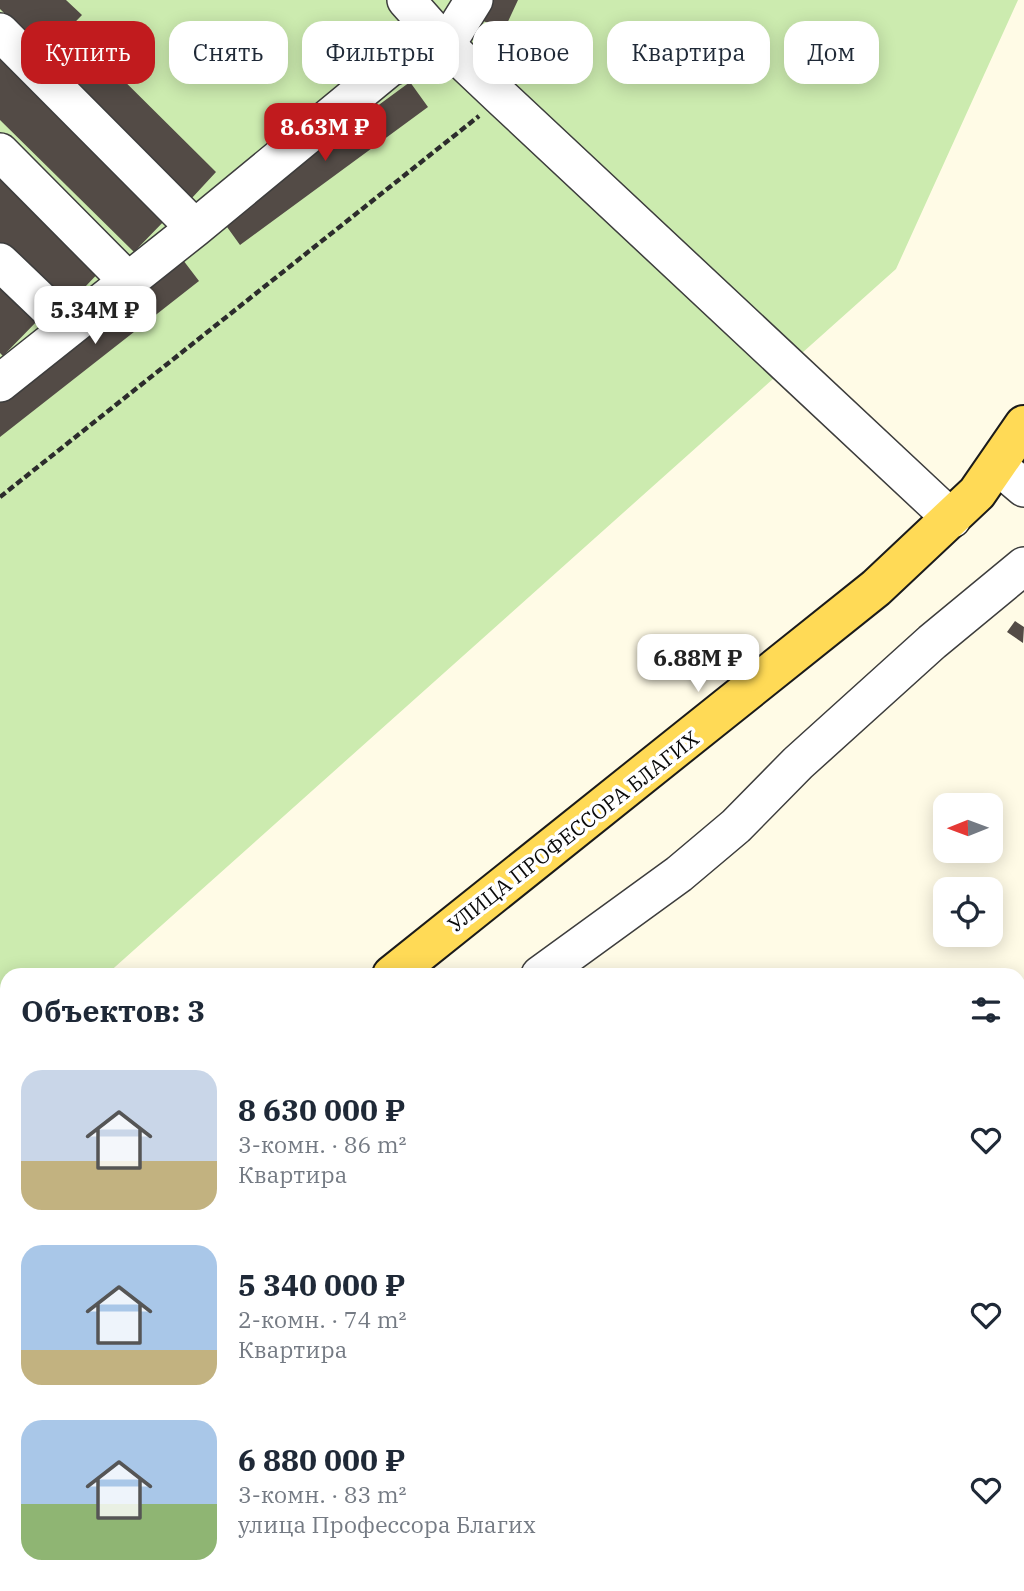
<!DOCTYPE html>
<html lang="ru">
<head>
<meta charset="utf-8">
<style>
  body { margin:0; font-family:"IBM Plex Serif",serif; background:#f2f2f3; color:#1f2937; height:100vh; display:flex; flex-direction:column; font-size:26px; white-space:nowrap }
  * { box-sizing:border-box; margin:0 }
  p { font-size:23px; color:#747a83 }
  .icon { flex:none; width:38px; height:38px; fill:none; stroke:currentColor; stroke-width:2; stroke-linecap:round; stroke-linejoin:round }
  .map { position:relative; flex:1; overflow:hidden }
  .side { position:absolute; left:0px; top:968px; width:1026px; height:625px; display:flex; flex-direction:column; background:#fff; border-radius:21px 21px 0 0; box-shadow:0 4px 18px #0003 }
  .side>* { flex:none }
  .banner { position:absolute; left:21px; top:21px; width:984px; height:63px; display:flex; gap:14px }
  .needle { width:46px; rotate:269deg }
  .fabs { position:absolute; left:933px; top:793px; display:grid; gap:14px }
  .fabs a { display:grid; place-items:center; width:70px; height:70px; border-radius:14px; background:#fff; box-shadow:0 4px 18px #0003; font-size:35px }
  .price { position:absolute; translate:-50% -60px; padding:0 16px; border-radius:14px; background:#fff; color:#222; font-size:23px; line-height:46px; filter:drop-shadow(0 2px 4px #0008) }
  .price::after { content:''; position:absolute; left:50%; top:42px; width:21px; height:16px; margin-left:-10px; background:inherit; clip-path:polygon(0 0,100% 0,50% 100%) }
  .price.active { background:#c11b1e; color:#fff }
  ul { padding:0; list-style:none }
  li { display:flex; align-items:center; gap:21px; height:175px; padding:0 21px }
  li span { display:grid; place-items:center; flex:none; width:196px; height:140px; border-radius:21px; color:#555 }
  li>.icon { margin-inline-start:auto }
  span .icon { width:84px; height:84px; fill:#fffc; stroke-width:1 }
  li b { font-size:30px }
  h2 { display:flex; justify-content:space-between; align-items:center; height:84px; padding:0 21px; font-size:30px }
  .chip { padding:0 24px; border-radius:21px; background:#fff; box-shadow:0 4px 18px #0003; font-size:24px; line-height:63px }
  .chip.active { background:#c11b1e; color:#fff }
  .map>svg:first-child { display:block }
  .green { fill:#ccebaf }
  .building { fill:#534b46 }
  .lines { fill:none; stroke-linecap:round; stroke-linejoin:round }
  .minor-casing { stroke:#3d3d3d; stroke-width:40 }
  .major-casing { stroke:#1b1b1b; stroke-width:42 }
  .path { stroke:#2c2c2c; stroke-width:4.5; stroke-dasharray:7 3.5; stroke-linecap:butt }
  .minor { stroke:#fff; stroke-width:37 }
  .major { stroke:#ffda56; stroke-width:38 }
  .labels { text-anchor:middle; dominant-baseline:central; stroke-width:7; stroke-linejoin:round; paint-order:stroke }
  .street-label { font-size:21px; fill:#0a0a0a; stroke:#fff }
</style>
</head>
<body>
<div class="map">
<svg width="1024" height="1591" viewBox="0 0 1024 1591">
  <rect width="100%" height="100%" fill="#fffbe6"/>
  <path class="green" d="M0 0H1018L896 269 106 975H7V1063L0 1069Z"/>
  <path class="building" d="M0 0H66L82 15 45 53 0 9Z
    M490 0H518L504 30 481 20Z
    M85 42 216 172 191 199 59 68Z
    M0 53 168 217 134 252 0 120Z
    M410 82 428 107 240 245 222 220Z
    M0 168 104 267 66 307 0 244Z
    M183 260 199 281 0 437V403Z
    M0 280 40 318 3 356 0 353Z
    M1015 621 1024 627 1023 643 1007 632Z
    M7 1426V1486L0 1492V1431Z
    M101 1586H260V1591H101Z"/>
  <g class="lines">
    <defs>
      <path id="minor" d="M406 0 446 45 502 98 952 519
        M0 32 195 228
        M0 152 128 281
        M0 262 69 328
        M0 383 195 228 389 68 446 45 474 0
        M998 466 1024 488
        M540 975 679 874 736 826 798 763 932 642 1024 566
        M0 1368 7 1363
        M0 1528 7 1527
        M82 1591V1586"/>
      <path id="major" d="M392 975 876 588 977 493 1024 425
        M0 1285 7 1280"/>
    </defs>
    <use href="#minor" class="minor-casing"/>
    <use href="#major" class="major-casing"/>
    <path class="path" d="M0 497 479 116
      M274 1586V1591"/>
    <use href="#minor" class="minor"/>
    <use href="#major" class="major"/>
  </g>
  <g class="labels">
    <g class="street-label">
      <text transform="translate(573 831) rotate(-38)">УЛИЦА ПРОФЕССОРА БЛАГИХ</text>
    </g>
  </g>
</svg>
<div class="fabs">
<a><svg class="needle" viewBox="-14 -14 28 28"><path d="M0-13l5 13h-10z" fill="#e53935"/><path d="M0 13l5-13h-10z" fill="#747a83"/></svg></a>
<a><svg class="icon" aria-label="locate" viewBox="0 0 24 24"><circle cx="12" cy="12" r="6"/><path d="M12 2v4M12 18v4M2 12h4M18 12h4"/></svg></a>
</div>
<b class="price active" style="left:325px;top:163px">8.63M ₽</b>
<b class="price" style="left:95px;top:346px">5.34M ₽</b>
<b class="price" style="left:698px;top:694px">6.88M ₽</b>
<div class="banner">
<a class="chip active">Купить</a>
<a class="chip">Снять</a>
<a class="chip">Фильтры</a>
<a class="chip">Новое</a>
<a class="chip">Квартира</a>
<a class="chip">Дом</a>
</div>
<section class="side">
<h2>Объектов: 3<svg class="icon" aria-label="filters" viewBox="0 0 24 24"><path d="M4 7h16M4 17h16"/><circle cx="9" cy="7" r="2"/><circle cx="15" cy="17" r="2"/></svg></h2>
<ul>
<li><span style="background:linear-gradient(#c9d6e8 65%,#c2b280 0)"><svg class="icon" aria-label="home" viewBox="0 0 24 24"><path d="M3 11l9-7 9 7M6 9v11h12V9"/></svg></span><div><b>8 630 000 ₽</b><p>3-комн. · 86 m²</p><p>Квартира</p></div><svg class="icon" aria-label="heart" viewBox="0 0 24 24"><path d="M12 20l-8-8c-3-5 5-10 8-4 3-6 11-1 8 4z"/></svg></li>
<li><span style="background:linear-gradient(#a9c7e8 75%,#c2b280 0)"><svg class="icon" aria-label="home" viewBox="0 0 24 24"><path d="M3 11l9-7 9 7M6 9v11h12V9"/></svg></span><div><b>5 340 000 ₽</b><p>2-комн. · 74 m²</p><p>Квартира</p></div><svg class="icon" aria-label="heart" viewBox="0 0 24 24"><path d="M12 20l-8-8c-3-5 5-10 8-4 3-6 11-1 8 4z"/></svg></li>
<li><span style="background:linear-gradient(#a9c7e8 60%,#8fb573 0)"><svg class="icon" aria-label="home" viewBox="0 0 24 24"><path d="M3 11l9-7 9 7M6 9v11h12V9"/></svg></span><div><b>6 880 000 ₽</b><p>3-комн. · 83 m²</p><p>улица Профессора Благих</p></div><svg class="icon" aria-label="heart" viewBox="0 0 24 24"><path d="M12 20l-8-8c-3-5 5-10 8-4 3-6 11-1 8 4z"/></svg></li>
</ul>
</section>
</div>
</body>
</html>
